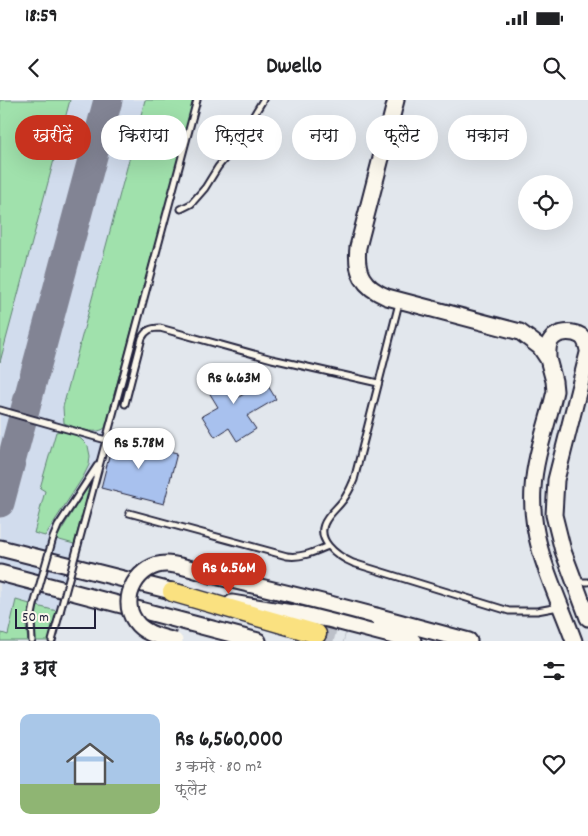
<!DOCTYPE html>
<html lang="hi">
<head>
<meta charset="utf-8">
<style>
  body { margin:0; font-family:Dekko,"Playpen Sans Deva",sans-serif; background:#f2f2f2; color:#202124; height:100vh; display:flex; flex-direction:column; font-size:19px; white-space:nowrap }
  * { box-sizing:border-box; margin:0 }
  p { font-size:16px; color:#757577 }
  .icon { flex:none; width:28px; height:28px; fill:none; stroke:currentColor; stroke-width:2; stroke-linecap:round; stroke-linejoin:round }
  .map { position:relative; height:541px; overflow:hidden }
  .side { display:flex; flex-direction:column; background:#fff; flex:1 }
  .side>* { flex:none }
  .top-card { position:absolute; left:15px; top:15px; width:559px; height:45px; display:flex; gap:10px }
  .buttons { position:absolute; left:518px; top:75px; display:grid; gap:10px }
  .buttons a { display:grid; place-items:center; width:55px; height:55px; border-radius:50%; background:#fff; box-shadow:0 5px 20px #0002; font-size:25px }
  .scale { position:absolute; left:15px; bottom:12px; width:81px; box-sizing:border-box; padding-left:5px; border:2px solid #22223b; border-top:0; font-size:14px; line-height:18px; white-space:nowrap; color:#22223b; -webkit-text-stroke:4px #fbf7ec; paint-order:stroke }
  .price { position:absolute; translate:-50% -42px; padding:0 11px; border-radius:18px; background:#fff; color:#222; font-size:16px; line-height:32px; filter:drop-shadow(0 1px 2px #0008) }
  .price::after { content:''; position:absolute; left:50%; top:30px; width:15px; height:11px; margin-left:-8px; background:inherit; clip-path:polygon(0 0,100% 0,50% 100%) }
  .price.selected { background:#c8321e; color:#fff }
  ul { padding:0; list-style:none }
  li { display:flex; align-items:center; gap:15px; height:125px; padding:0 20px }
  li+li { border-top:1px solid #e0e0e0 }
  li span { display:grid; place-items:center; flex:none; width:140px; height:100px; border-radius:10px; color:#555 }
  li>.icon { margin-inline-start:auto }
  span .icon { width:60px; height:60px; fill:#fffc; stroke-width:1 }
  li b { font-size:21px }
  h2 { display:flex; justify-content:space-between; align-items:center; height:60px; padding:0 20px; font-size:21px }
  .tag { padding:0 18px; border-radius:22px; background:#fff; box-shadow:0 5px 20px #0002; font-size:18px; line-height:45px }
  .tag.selected { background:#c8321e; color:#fff }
  .status { display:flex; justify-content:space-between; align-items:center; height:35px; padding:0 25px; background:#fff; direction:ltr }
  .status svg { height:14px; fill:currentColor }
  header { display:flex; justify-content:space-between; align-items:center; height:65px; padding:0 20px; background:#fff; font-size:22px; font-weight:700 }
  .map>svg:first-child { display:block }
  .built { fill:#d1dced }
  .green { fill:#a0e1ac; stroke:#618274 }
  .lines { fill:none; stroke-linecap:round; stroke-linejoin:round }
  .taxiway { stroke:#828494; stroke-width:29 }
  .building { fill:#a8c1ee; stroke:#22223b }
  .trunk-tunnel { stroke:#bcc0c9; stroke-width:18; stroke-dasharray:18 9; stroke-linecap:butt }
  .service-casing { stroke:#22223b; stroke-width:9 }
  .secondary-casing { stroke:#22223b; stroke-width:19 }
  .trunk-casing { stroke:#22223b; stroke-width:21 }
  .service { stroke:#fbf7ec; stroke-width:5 }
  .secondary { stroke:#fbf7ec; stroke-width:15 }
  .trunk { stroke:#fae180; stroke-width:18 }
  .service-bridge-casing { stroke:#22223b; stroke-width:9; stroke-linecap:butt }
  .secondary-bridge-casing { stroke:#22223b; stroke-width:19; stroke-linecap:butt }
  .service-bridge { stroke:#fbf7ec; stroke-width:5 }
  .secondary-bridge { stroke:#fbf7ec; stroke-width:15 }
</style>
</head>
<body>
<div class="status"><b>18:59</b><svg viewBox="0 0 49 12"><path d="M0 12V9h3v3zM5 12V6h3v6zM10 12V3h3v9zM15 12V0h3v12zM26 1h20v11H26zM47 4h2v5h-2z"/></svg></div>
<header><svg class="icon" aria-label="back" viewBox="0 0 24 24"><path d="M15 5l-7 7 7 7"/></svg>Dwello<svg class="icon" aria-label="search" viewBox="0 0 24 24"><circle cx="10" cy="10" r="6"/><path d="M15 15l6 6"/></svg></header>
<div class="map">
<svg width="588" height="541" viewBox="0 0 588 541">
  <rect width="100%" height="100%" fill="#e2e7ed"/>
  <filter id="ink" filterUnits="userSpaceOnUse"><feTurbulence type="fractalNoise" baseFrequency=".02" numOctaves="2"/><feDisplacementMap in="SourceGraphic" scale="10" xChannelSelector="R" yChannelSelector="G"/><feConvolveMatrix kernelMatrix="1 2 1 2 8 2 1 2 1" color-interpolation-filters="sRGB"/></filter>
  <g filter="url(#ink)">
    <path class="built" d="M0 0H201L55 541H0Z"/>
    <path class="green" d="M0 0H70L0 262Z
      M145 0H194L105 328C95 336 75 327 64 323L63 307Z
      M61 331 76 335 82 340 88 346 90 356 89 365 83 377 45 436 34 433 45 391 40 388 56 332Z
      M92 380 74 444 56 439Z
      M16 500 30 504 26 526 28 541H0L2 533 8 535Z
      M37 506 57 511 49 541H36L34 520Z"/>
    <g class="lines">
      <path class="taxiway" d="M0 403 108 0"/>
    </g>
    <path class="building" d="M219 267 239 297 265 281 276 299 247 316 256 329 237 341 229 328 215 337 202 316 218 307 201 279Z
      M114 337 177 353 164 404 101 388Z"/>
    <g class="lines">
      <path class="trunk-tunnel" d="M317 534 344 541"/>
      <defs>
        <path id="service" d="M181 109 191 104 205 88 218 67 235 46 263 0
          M399 203 354 380C352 384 350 390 347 394 342 404 333 410 327 419 313 439 337 456 353 463L509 511H537L559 507
          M125 304 142 238C146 230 151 228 160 228L272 259 378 283
          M0 310 106 340
          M129 413 287 456C302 458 314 452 328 446
          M53 438 58 426 97 366
          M78 445 197 0
          M577 482H588
          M32 541 31 520 34 505
          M52 541 60 512"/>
        <path id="secondary" d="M396 0 358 147C355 173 363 187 387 197L520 232 540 247 548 259 554 281 555 291C548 323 535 355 533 388 529 443 556 491 574 541
          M588 253 556 380 554 415 563 451 588 518
          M548 259C548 253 547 245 551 240 557 231 572 231 581 236 585 239 587 245 588 250
          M0 448 183 494
          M0 473 258 541
          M232 503 328 519 413 541
          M376 516 469 541"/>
        <path id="trunk" d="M172 492 317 534"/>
      </defs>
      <use href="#service" class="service-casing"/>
      <use href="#secondary" class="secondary-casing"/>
      <use href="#trunk" class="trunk-casing"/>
      <use href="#service" class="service"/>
      <use href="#secondary" class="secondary"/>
      <use href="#trunk" class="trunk"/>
      <defs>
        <path id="service-bridge" d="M34 505 53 438
          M60 512 78 445"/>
        <path id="secondary-bridge" d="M175 541C161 537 144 534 135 521 118 498 139 463 167 464 187 465 204 474 223 478 274 490 325 502 376 516"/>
      </defs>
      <use href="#service-bridge" class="service-bridge-casing"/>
      <use href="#secondary-bridge" class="secondary-bridge-casing"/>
      <use href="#service-bridge" class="service-bridge"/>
      <use href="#secondary-bridge" class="secondary-bridge"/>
    </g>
  </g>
</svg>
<div class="buttons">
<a><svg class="icon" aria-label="locate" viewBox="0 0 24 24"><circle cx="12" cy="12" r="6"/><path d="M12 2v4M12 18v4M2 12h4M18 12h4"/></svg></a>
</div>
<div class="scale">50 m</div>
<b class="price" style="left:234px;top:305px">Rs 6.63M</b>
<b class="price" style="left:139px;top:370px">Rs 5.78M</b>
<b class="price selected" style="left:229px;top:495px">Rs 6.56M</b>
<div class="top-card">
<a class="tag selected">खरीदें</a>
<a class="tag">किराया</a>
<a class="tag">फ़िल्टर</a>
<a class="tag">नया</a>
<a class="tag">फ़्लैट</a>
<a class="tag">मकान</a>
</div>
</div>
<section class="side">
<h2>3 घर<svg class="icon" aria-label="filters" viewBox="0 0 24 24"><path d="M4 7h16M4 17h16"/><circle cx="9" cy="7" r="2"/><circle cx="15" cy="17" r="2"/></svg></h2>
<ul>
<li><span style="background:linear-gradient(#a9c7e8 70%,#8fb573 0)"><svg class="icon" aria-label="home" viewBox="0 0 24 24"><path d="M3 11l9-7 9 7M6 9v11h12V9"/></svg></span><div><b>Rs 6,560,000</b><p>3 कमरे · 80 m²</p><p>फ़्लैट</p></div><svg class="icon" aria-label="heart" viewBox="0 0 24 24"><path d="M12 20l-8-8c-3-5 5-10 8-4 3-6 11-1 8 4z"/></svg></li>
</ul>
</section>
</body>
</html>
